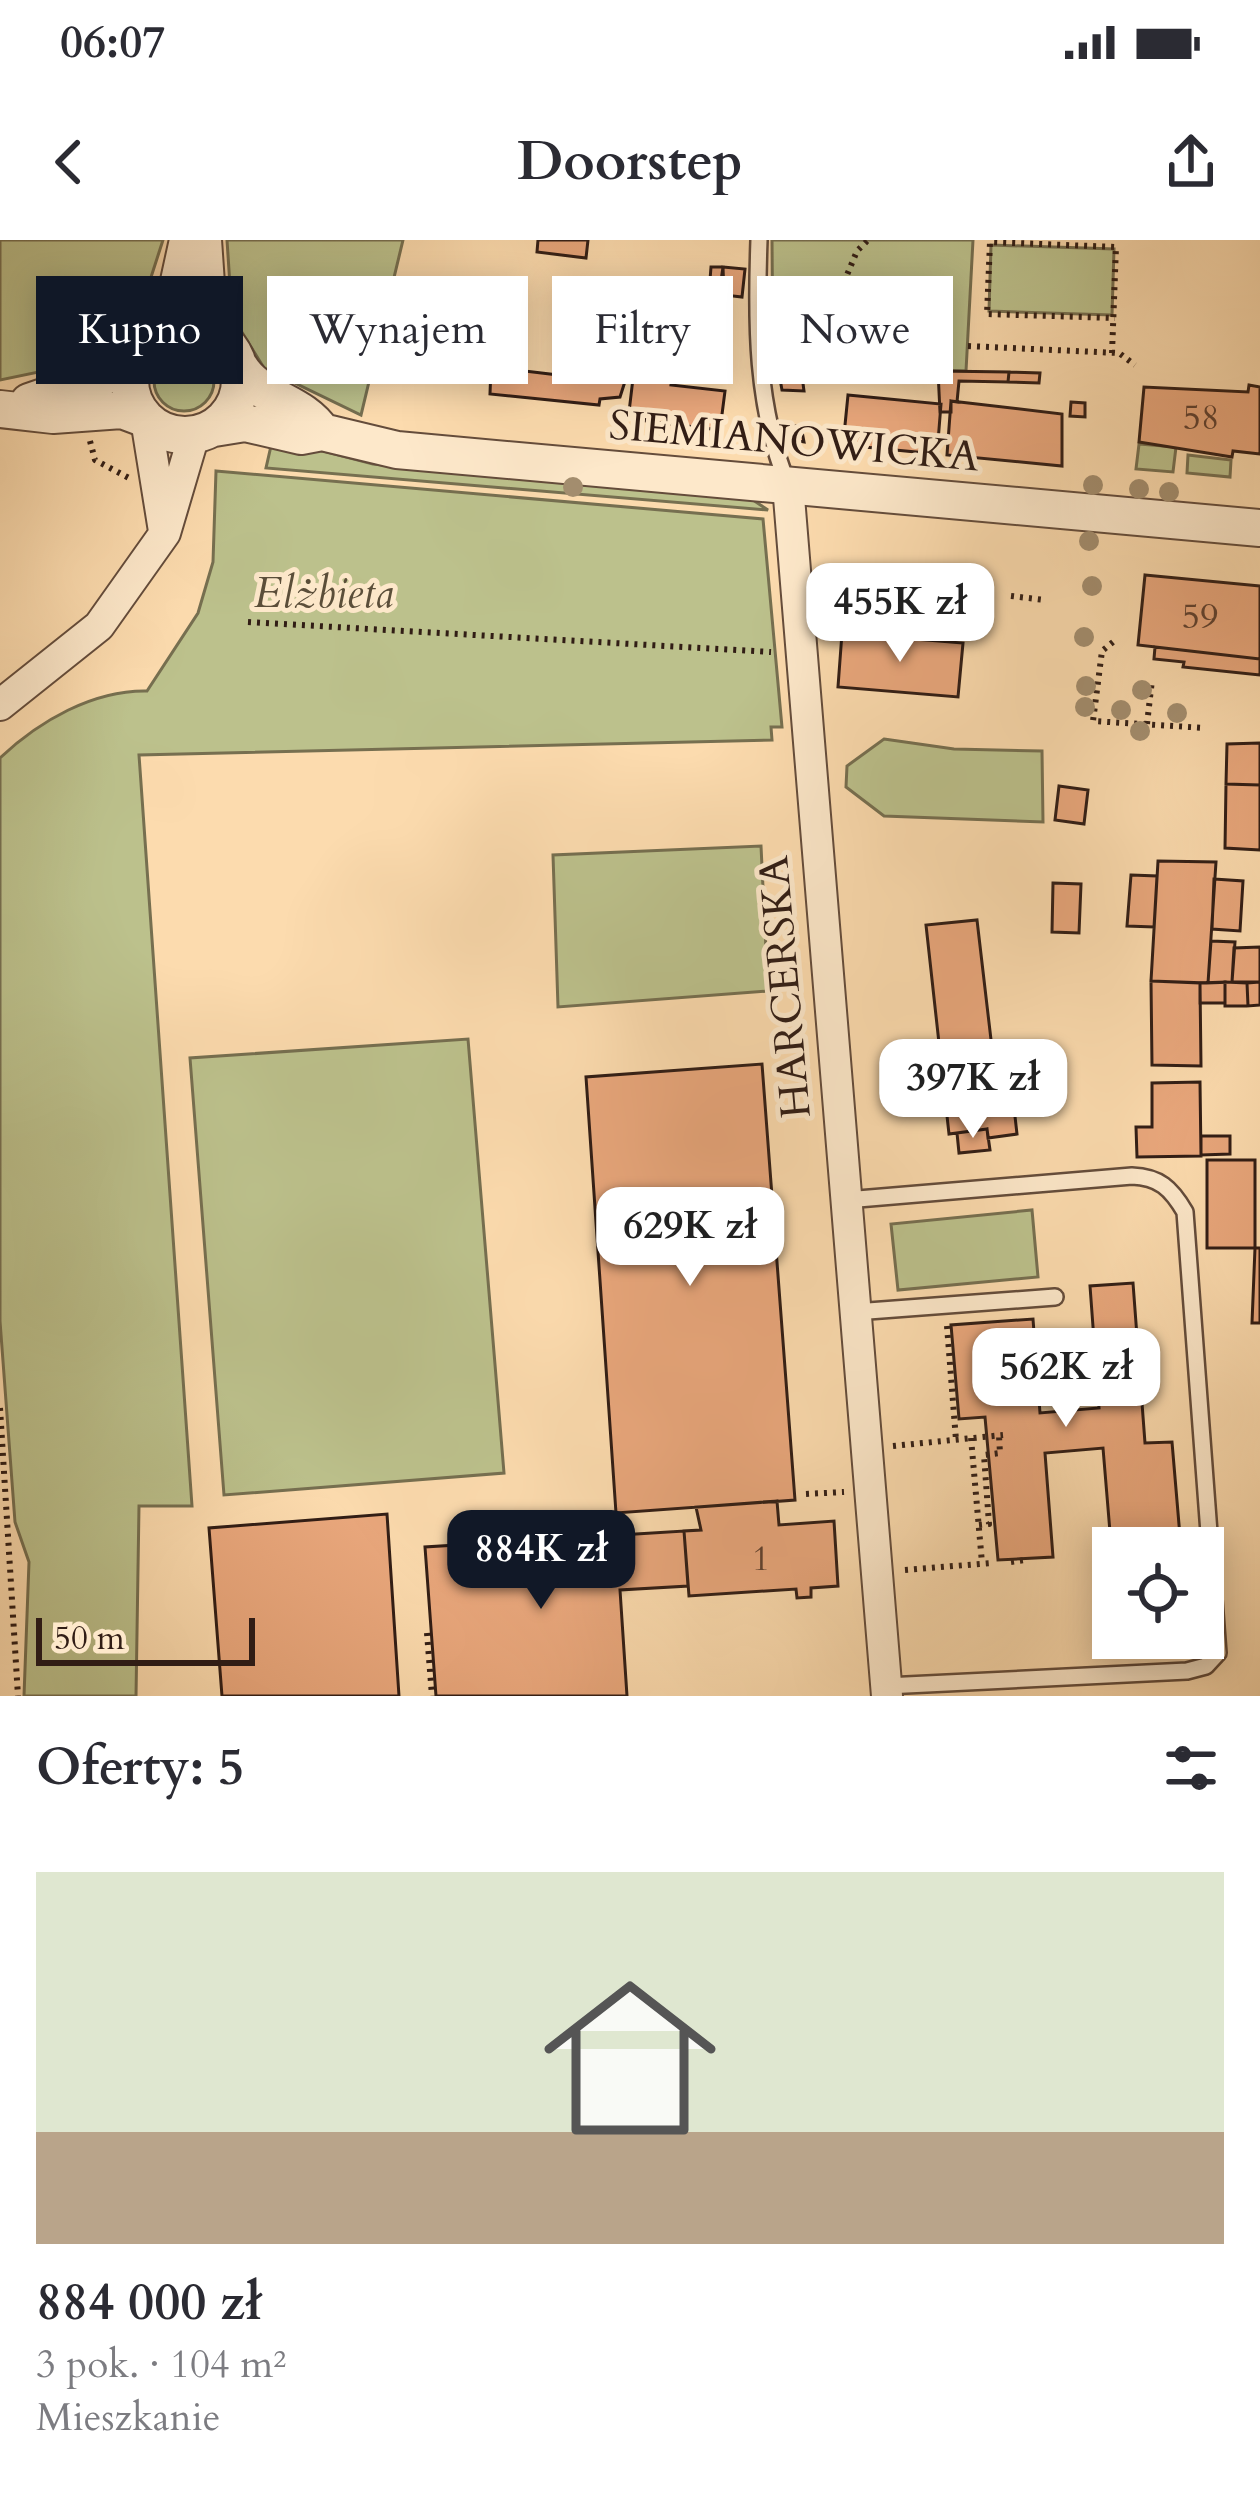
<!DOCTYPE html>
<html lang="pl">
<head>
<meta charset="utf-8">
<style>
  body { margin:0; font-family:Cardo,serif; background:#f7f7f7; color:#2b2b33; height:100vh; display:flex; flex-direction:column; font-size:45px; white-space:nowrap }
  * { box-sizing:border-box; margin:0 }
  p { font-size:39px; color:#7c7c81 }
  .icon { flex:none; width:66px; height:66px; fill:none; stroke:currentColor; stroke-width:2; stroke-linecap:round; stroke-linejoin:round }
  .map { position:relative; height:1456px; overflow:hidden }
  .sheet { display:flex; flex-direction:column; background:#fff; flex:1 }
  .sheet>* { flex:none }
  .guide { position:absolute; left:36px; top:36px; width:1188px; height:108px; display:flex; gap:24px }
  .fabs { position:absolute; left:1092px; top:1287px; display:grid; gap:24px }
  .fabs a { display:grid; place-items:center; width:132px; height:132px; border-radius:0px; background:#fff; box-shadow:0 6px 30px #0003; font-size:60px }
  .scale { position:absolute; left:36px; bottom:30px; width:219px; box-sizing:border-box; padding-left:12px; border:6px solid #311d15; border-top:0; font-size:33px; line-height:42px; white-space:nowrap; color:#311d15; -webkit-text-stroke:9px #fde8ca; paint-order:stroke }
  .price { position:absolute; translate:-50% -102px; padding:0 27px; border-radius:24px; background:#fff; color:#222; font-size:39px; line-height:78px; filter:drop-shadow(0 3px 6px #0008) }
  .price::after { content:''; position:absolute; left:50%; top:72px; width:36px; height:27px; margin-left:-18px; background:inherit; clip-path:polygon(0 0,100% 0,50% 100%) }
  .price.on { background:#111827; color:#fff }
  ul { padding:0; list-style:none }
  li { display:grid; align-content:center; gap:24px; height:636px; padding:0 36px }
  li span { display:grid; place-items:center; height:372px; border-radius:0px; color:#555 }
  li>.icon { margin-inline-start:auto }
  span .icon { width:216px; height:216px; fill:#fffc; stroke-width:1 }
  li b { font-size:51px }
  h2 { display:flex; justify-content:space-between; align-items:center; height:144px; padding:0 36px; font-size:51px }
  .chip { padding:0 42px; border-radius:0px; background:#fff; box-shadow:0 6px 30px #0003; font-size:42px; line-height:108px }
  .chip.on { background:#111827; color:#fff }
  .status { display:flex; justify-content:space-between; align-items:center; height:84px; padding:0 60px; background:#fff; direction:ltr }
  .status svg { height:33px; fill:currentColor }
  header { display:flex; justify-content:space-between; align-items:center; height:156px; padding:0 36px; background:#fff; font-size:54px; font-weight:700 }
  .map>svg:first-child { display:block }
  .green { fill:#bcc18c; stroke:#766f50; stroke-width:3 }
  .building { fill:#e9a77c; stroke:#311d15; stroke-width:3 }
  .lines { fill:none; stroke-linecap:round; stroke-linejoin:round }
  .service-casing { stroke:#644c3b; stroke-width:20 }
  .minor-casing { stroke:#644c3b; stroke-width:34 }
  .tertiary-casing { stroke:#644c3b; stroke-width:40 }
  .path { stroke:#311d15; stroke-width:6; stroke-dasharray:3 6; stroke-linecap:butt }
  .service { stroke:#fde8ca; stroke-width:15 }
  .minor { stroke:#fde8ca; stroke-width:30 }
  .tertiary { stroke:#fde8ca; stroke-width:36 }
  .tree { fill:#a38d6e }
  .labels { text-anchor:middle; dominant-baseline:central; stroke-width:10; stroke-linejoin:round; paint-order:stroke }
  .number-label { font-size:36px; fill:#5f402f }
  .street-label { font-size:42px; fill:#311d15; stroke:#fde8ca }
  .park-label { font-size:42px; font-style:italic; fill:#5b4e39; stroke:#fde8ca }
</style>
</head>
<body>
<div class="status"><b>06:07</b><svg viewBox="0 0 49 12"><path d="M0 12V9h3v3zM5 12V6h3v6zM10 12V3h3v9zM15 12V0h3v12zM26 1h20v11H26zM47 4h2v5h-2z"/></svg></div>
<header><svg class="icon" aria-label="back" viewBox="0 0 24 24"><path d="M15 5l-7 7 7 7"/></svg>Doorstep<svg class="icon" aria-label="share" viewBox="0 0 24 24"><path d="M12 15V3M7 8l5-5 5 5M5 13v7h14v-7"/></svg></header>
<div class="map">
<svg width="1260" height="1456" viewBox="0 0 1260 1456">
  <rect width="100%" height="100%" fill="#fcdbae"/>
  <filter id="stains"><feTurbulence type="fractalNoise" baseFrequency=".00167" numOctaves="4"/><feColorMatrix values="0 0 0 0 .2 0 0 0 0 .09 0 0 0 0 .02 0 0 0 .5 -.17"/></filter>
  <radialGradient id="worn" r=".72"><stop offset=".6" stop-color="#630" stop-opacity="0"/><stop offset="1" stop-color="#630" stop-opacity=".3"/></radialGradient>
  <path class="green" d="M0 0H163L143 62 99 106 60 119 63 127 0 140Z
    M227 0H403L361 175 264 128 232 76Z
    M772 0H973L966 131 773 127Z
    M991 5 1114 9 1112 75 989 71Z
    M154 141a30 30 0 1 1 60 0a30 30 0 1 1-60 0Z
    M281 200 373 224 753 260 768 270 266 228 271 206Z
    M1139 204 1176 207 1173 232 1136 229Z
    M1188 215 1231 220 1230 237 1187 233Z
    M216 231 763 279 782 487H771L772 500 139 515 192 1266H139L136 1456H24L29 1322 15 1282 0 1081V518C39 481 93 450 147 451L198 373 213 322Z
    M884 499 954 509 1042 511 1043 582 884 576 846 547 847 526Z
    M761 606 768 751 558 767 553 615Z
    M468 799 504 1233 224 1255 190 818Z
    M1032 970 1038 1037 898 1050 891 984Z"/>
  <path class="building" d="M538 0H588L586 18 537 12Z
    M711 27H723L721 41 710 40Z
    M723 27 745 29 742 57 724 55Z
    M577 82 679 94 671 145 725 151 720 190 646 181 647 173 629 172 634 130 629 129 620 157 600 159 599 165 490 154 491 127 575 137Z
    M778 128H801L804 151 782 150Z
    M820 129 916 131V140L820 138Z
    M938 131 1009 132 1008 142 959 141 957 162 951 161V172H940Z
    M1009 132 1040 133 1039 143 1008 142Z
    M1249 145 1260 147V214L1233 211 1232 217 1139 202 1144 147 1248 152Z
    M848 155 941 164 937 214 843 205Z
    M951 161 1062 174V226L947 215Z
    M1071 162 1085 163V177L1070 176Z
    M789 186H801L804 202 792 200Z
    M1145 335 1260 346V419L1138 405Z
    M842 393 963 403 958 457 838 447Z
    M1155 407 1260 419V435L1183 427 1184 422 1154 419Z
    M1260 503V545L1226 544 1227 504Z
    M1226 544 1260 545V610L1225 608Z
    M1059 546 1088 550 1084 584 1055 580Z
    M1158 621 1216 622 1208 743 1151 741Z
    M1131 635 1157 636 1154 687 1127 686Z
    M1214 639 1243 641 1240 691 1212 689Z
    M1053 643 1081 644 1079 693 1052 692Z
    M977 680 997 851 1012 850 1017 894 988 898 987 889 949 894 926 685Z
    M1211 701 1235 702 1232 742 1208 743Z
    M1260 707V742H1232L1234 708Z
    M1151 741 1200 743 1201 826 1152 825Z
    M1225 742V763H1200V743Z
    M1225 742 1247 743 1248 766H1225Z
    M1260 742V765L1248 766 1247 743Z
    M762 824 795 1260 616 1273 586 837Z
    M1200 842 1201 916 1137 917 1136 887H1152V843Z
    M987 889 990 910 959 913 957 893Z
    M1201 896H1230V914L1201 915Z
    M1207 920H1255V1008H1207Z
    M1255 1008H1260V1083H1252Z
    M1133 1043 1145 1203 1172 1202 1181 1308H1113V1328L1103 1208 1045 1213 1053 1317 998 1320 985 1177 959 1179 951 1085 1033 1079 1040 1173 1099 1168 1090 1046Z
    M777 1261 779 1285 834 1281 838 1346 811 1348V1357L797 1358 796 1349 689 1356 684 1291 701 1290 696 1267Z
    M387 1274 399 1456H222L209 1288Z
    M684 1291 688 1346 620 1350 627 1456H436L425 1307Z"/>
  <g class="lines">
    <defs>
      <path id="service" d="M759 0C756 83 756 167 788 245
        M846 960 1132 936C1159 937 1171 948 1185 972L1218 1413 1206 1426 1187 1431 886 1446
        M855 1072 1055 1057"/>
      <path id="minor" d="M146 179 164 291
        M788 245 887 1456
        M0 465 99 386 165 293 194 195"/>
      <path id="tertiary" d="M203 0 208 73 219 97
        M130 140a55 55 0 1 1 110 0a55 55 0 1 1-110 0Z
        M160 91 174 64 188 0
        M239 126C259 160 301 160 322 192
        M29 162 131 127
        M0 169 53 175 122 170 146 179
        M214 188 245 183 301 196 322 192 397 210 1260 288"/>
    </defs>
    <use href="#service" class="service-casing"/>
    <use href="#minor" class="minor-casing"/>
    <use href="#tertiary" class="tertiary-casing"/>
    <path class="path" d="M782 106 839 54 857 11 868 0
      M968 106 1119 113 1135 125
      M1112 113 1116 7 990 2 987 74 1115 78
      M90 201 95 220 129 238
      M1011 356 1045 360
      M248 382 771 412
      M1113 402 1102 411 1093 481 1205 488
      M1147 484 1152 440
      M947 1086 956 1200
      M0 1168 18 1456
      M971 1198 982 1323
      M893 1206 1003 1195
      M806 1254 844 1252
      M979 1285 989 1284 984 1215 1000 1213 999 1196
      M1011 1322 1025 1320
      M905 1330 991 1323
      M427 1393 432 1456"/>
    <use href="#service" class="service"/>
    <use href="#minor" class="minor"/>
    <use href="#tertiary" class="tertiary"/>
  </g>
  <g class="tree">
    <circle cx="1093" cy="245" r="10"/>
    <circle cx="573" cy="247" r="10"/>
    <circle cx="1139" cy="249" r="10"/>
    <circle cx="1169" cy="252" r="10"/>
    <circle cx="1089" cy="301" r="10"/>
    <circle cx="1092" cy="346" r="10"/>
    <circle cx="1084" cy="397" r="10"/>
    <circle cx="1086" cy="446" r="10"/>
    <circle cx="1142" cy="450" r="10"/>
    <circle cx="1085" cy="467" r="10"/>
    <circle cx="1121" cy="470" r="10"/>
    <circle cx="1177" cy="473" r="10"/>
    <circle cx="1140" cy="491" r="10"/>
  </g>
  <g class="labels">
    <g class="number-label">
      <text x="1201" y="177">58</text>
      <text x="1200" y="376">59</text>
      <text x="761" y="1318">1</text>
    </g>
    <g class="street-label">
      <text transform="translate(794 201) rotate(5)">SIEMIANOWICKA</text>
      <text transform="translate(785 747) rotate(-95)">HARCERSKA</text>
    </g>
    <g class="park-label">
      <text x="324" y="353">Elżbieta</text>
    </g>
  </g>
  <rect width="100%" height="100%" filter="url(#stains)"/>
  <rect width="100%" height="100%" fill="url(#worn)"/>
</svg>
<div class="fabs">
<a><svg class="icon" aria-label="locate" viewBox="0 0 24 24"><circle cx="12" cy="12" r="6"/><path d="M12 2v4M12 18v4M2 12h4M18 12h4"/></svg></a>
</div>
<div class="scale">50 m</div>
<b class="price" style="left:900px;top:425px">455K zł</b>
<b class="price" style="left:973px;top:901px">397K zł</b>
<b class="price" style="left:690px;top:1049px">629K zł</b>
<b class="price" style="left:1066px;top:1190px">562K zł</b>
<b class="price on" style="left:541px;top:1372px">884K zł</b>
<div class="guide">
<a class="chip on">Kupno</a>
<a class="chip">Wynajem</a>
<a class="chip">Filtry</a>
<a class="chip">Nowe</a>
</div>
</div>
<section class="sheet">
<h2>Oferty: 5<svg class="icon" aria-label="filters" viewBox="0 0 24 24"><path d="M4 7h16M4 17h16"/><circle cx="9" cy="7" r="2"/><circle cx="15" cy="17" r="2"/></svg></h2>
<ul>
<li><span style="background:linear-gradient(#dfe7d0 70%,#b9a48a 0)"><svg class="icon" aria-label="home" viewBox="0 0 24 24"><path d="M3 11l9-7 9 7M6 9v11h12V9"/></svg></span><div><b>884 000 zł</b><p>3 pok. · 104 m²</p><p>Mieszkanie</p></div></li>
</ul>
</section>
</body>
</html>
